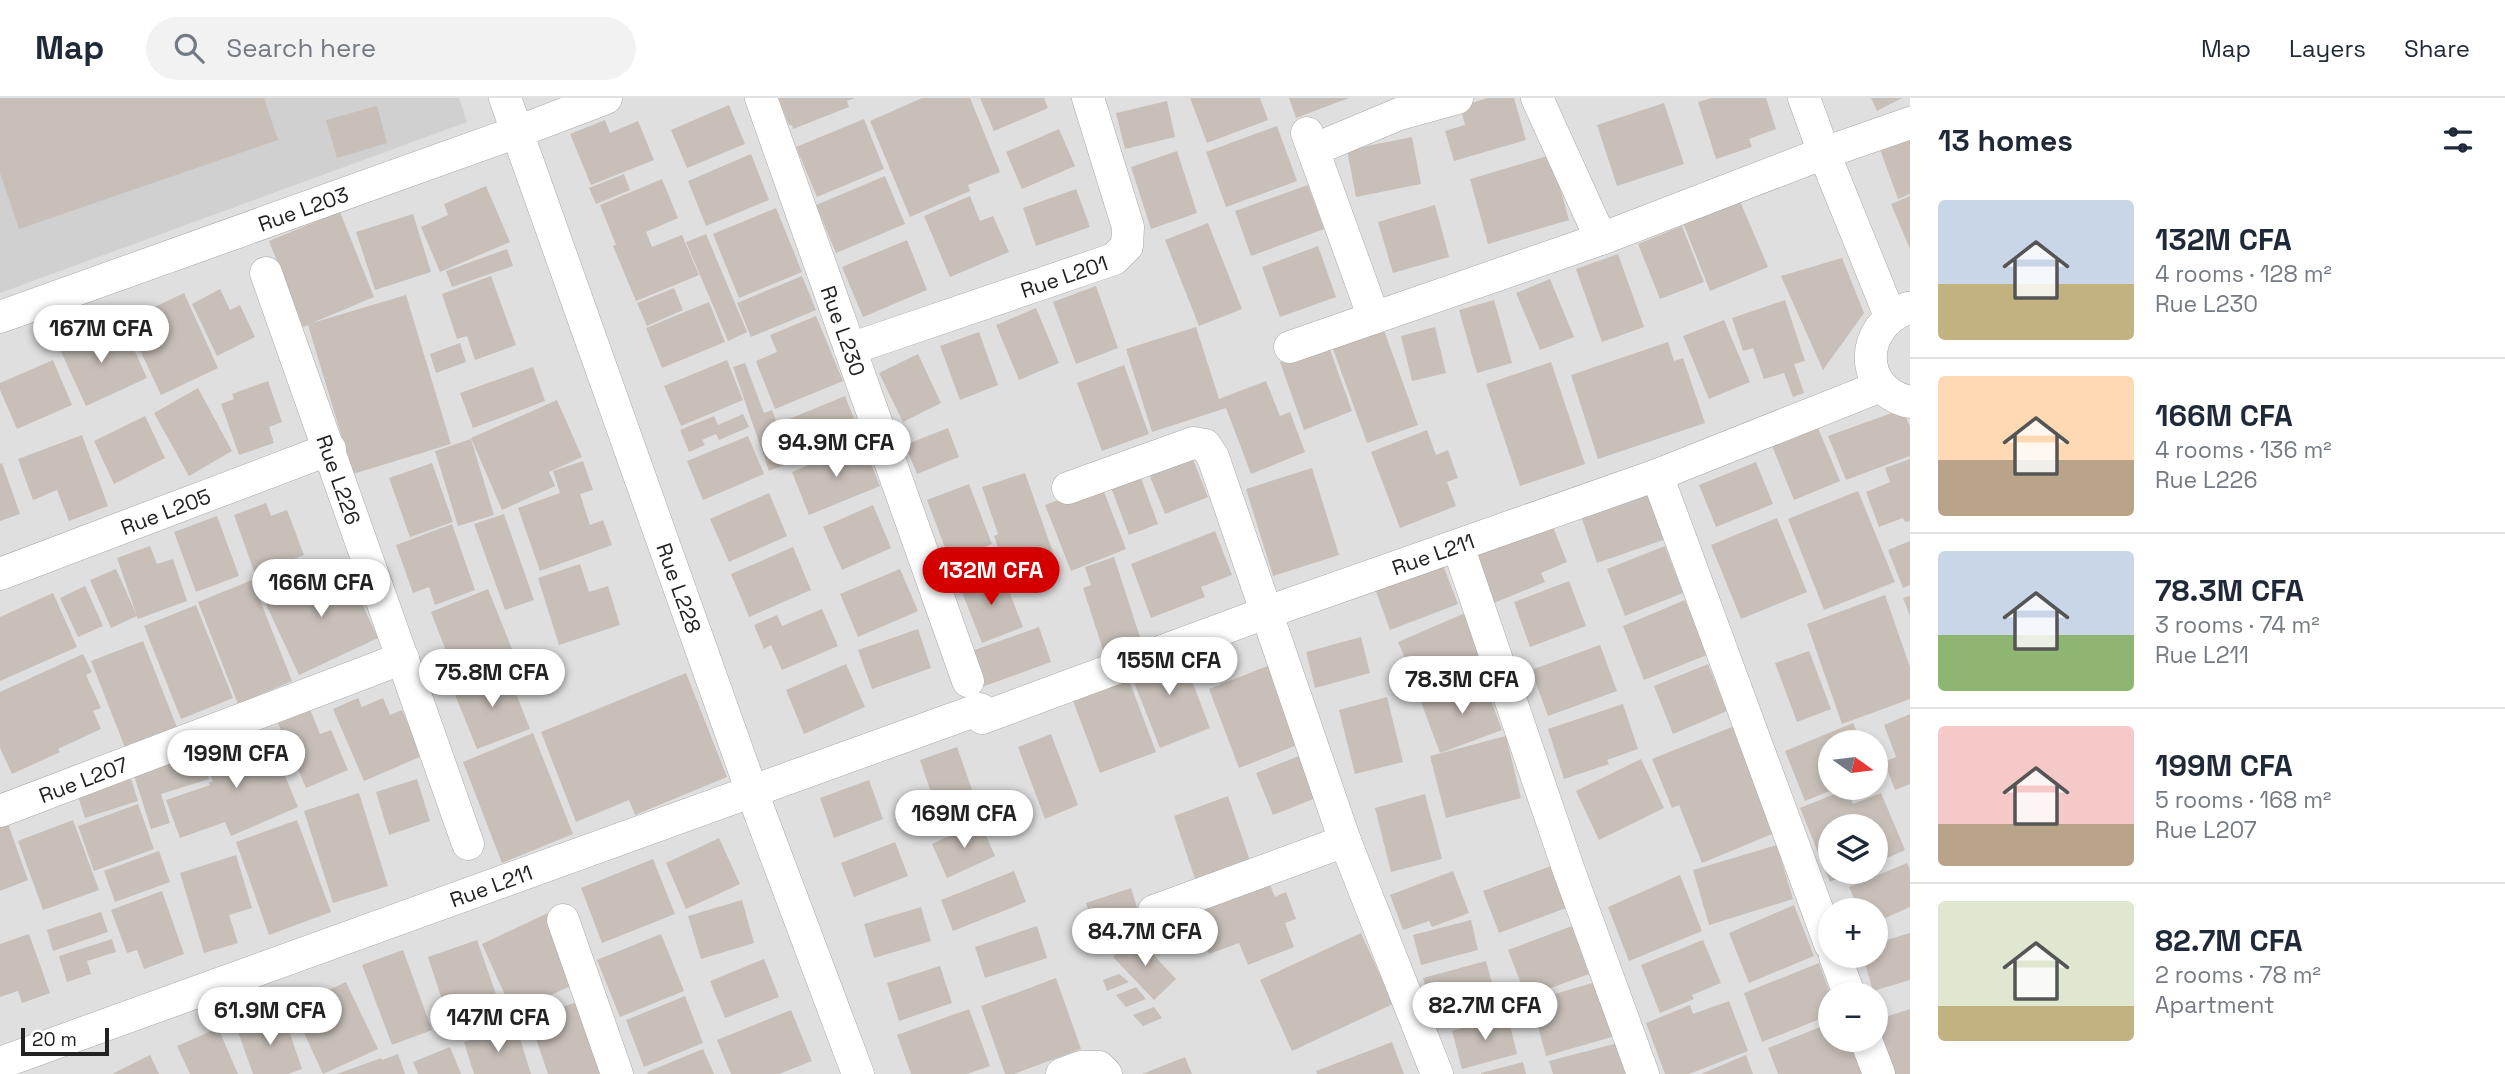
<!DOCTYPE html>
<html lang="en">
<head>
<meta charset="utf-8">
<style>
  body { margin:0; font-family:"Space Grotesk",sans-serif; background:#f2f2f3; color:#1f2937; height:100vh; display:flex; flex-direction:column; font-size:26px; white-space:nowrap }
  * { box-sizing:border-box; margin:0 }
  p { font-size:23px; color:#747a83 }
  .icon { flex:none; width:38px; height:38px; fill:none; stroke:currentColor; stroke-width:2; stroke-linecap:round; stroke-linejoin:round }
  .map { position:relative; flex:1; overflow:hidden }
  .details { display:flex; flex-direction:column; background:#fff; width:595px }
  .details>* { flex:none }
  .needle { width:46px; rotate:104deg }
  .fabs { position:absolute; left:1818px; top:632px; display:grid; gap:14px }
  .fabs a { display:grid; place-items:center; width:70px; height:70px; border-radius:50%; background:#fff; box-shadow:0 4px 10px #0003; font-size:35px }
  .scale { position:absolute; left:21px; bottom:18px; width:88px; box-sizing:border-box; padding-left:7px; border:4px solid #222; border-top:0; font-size:19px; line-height:24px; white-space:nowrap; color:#222; -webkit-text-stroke:5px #fff; paint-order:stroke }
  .price { position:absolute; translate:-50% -60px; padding:0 16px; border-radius:24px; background:#fff; color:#222; font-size:23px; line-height:46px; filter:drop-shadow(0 2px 4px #0008) }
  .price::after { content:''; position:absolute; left:50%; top:42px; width:21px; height:16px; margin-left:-10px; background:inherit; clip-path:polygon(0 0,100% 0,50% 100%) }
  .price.selected { background:#d40000; color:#fff }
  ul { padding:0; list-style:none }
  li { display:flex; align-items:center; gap:21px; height:175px; padding:0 28px }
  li+li { border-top:2px solid #e0e1e3 }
  li span { display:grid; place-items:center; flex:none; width:196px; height:140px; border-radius:7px; color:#555 }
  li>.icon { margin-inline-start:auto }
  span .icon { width:84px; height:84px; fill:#fffc; stroke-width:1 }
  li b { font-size:30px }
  h2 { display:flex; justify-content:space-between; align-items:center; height:84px; padding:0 28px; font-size:30px }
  header { display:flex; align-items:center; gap:42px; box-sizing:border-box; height:98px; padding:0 35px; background:#fff; border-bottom:2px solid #e0e1e3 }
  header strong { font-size:33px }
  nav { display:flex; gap:38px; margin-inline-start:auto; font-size:24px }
  .search { width:490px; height:63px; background:#f2f2f3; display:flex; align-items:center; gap:18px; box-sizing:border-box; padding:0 24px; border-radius:38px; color:#747a83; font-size:26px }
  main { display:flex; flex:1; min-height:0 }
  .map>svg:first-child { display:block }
  .residential { fill:#e0dfdf; fill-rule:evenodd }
  .religious { fill:#d0d0d0 }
  .building { fill:#c7bfb8 }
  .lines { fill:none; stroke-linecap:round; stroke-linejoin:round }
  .minor-casing { stroke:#a9a9a9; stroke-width:33 }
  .minor { stroke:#fff; stroke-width:32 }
  .labels { text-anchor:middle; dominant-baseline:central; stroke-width:5; stroke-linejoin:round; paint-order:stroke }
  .street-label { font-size:21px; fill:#222; stroke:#fff }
</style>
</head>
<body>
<header>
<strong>Map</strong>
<div class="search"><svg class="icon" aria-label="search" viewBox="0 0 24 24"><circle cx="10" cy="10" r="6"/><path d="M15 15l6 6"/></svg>Search here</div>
<nav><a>Map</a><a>Layers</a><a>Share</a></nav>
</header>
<main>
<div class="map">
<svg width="1910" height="976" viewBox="0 0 1910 976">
  <rect width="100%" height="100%" fill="#f2efe9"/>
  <path class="residential" d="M0 0H1910V976H0ZM1830 644H1876V690H1830ZM1830 728H1876V774H1830ZM1830 812H1876V858H1830ZM1830 896H1876V942H1830Z"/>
  <path class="religious" d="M0 0H459L467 24 0 195Z"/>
  <path class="building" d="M0 0H264L278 42 19 131 0 75Z
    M778 0H855L847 3 849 9 793 31 792 27H789Z
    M922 0H970L1000 74 968 87 970 93 910 119 870 23Z
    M980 0H1044L1048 10 994 33Z
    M1190 0H1260L1268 22 1207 45Z
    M1289 0H1349L1296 20Z
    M1488 0H1514L1526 42 1454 63 1445 33 1465 27 1460 8Z
    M1711 0H1766L1776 31 1749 41 1752 49 1716 61 1698 4Z
    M1871 0H1902L1877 13Z
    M1167 3 1175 39 1125 51 1116 15Z
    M1664 5 1684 66 1617 88 1597 27Z
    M729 7 745 46 687 70 671 32Z
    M377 8 387 45 337 60 326 22Z
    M864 21 884 71 817 99 796 49Z
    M605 22 610 35 638 23 654 62 591 87 570 36Z
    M1277 28 1297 83 1226 109 1206 54Z
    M1910 28V96L1898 101 1876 40Z
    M1059 31 1075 68 1022 91 1006 54Z
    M1412 39 1421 86 1356 99 1347 52Z
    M1177 53 1197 115 1151 131 1131 69Z
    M751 56 769 102 706 128 688 83Z
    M1551 57 1569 122 1488 146 1470 81Z
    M624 76 630 92 596 106 589 90Z
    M885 78 905 126 836 155 816 107Z
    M662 81 678 120 646 134 652 149 682 137 699 177 636 203 613 148 616 147 600 107Z
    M1308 87 1324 131 1251 158 1235 113Z
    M486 88 510 144 440 174 421 129 448 117 444 106Z
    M1076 91 1090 129 1036 148 1023 110Z
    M970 98 980 123 993 118 1009 154 950 179 924 118Z
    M1910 98V151L1891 106Z
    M1739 101 1768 169 1710 193 1683 125Z
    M1435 107 1449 159 1393 175 1378 124Z
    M776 110 802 174 739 200 713 136Z
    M340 114 374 199 312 225 406 197 451 346 353 376 308 227 303 229 269 143Z
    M413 116 431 174 375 192 356 134Z
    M1208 125 1242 211 1199 228 1165 142Z
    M1682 128 1704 184 1660 201 1638 146Z
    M706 136 747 234 728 243 686 144Z
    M907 142 927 192 863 219 842 169Z
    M1318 148 1336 199 1280 219 1262 169Z
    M507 151 513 168 452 189 446 173Z
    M1618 156 1644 229 1602 244 1576 171Z
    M1842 160 1864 215 1823 272 1781 178Z
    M491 178 516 247 475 262 467 238 457 241 442 196Z
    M802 178 816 212 751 239 737 205Z
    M1550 181 1574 239 1540 252 1516 195Z
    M1096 188 1118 250 1076 266 1053 204Z
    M674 190 683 212 647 228 637 205Z
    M220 191 230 212 240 207 255 239 217 258 192 206Z
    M184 195 218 270 161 297 133 237 153 228 146 213Z
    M1494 202 1512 265 1477 275 1459 212Z
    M1785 202 1805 263 1794 266 1804 295 1793 299 1784 275 1764 281 1753 250 1743 253 1732 220Z
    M709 204 725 244 662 270 646 230Z
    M1036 210 1059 265 1019 282 996 227Z
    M816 218 843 283 775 311 756 263 777 254 770 237Z
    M1724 222 1750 284 1709 301 1683 238Z
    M1196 229 1219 301 1266 283 1280 318 1290 314 1305 354 1251 376 1226 310 1152 334 1126 251Z
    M1435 229 1446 275 1412 283 1401 238Z
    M94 230 102 247 127 236 147 280 86 308 58 247Z
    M1384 232 1418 327 1367 345 1333 251Z
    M979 234 998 287 960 302 940 248Z
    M1668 244 1674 263 1683 260 1705 325 1598 361 1571 277Z
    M460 245 466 264 436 275 430 256Z
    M1328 246 1352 313 1304 332 1280 264Z
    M918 256 941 305 903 324 879 275Z
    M53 262 72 307 17 331 0 292V285Z
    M727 262 743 302 681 328 664 288Z
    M1551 264 1585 366 1520 388 1486 286Z
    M745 265 764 315 772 312 792 364 769 373 733 269Z
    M1124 267 1149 336 1102 353 1077 285Z
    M533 269 545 303 473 330 460 295Z
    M268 283 282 324 269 329 274 345 239 357 221 306 234 301 232 296Z
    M198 290 232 353 189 378 154 315Z
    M845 298 861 338 798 364 782 324Z
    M557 302 582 359 549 374 555 388 502 412 471 340Z
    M1903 311 1910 329V358L1846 382 1828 338Z
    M743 316 749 329 719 342 716 336 702 342 705 347 689 354 680 332 714 318 718 327Z
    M145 318 165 360 114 386 94 343Z
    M1814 320 1840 383 1794 402 1768 338Z
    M948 330 959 359 917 376 905 347Z
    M1427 332 1436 357 1448 352 1458 380 1447 384 1456 408 1400 430 1371 354Z
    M82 337 108 408 69 423 57 392 33 402 18 361Z
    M748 338 764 376 703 402 687 363Z
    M471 341 494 417 458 428 435 353Z
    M862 345 880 388 809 417 792 374Z
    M1190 354 1208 399 1165 416 1147 371Z
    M1910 361V423L1905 424 1903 420 1879 429 1866 394 1890 384 1885 370Z
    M583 363 593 392 580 396 590 427 603 422 612 447 540 473 518 410 560 395 553 373Z
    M1756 364 1773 406 1716 429 1699 387Z
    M2 365 20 416 0 423V366Z
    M432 365 453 424 410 439 389 380Z
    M1312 370 1339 457 1273 478 1246 391Z
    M1138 372 1158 426 1129 437 1109 384Z
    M1025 375 1057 466 1009 483 994 438 998 436 982 389Z
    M969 386 992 446 950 463 927 402Z
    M1101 386 1126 451 1071 473 1045 407Z
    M1649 389 1666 441 1597 465 1579 412Z
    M1858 393 1895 484 1824 512 1788 421Z
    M769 395 787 438 729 464 710 421Z
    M266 405 271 418 287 412 304 457 255 476 234 417Z
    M873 407 891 450 842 472 823 429Z
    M504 416 534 502 505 512 474 426Z
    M217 418 239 478 196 494 174 434Z
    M1549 419 1567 464 1541 475 1545 484 1494 505 1473 451Z
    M1777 420 1807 494 1741 521 1711 447Z
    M452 426 475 492 435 507 429 489 413 495 396 447Z
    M1215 433 1232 477 1201 489 1205 499 1151 520 1131 466Z
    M1910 443V487L1903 490 1888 452Z
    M150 448 157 466 173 461 187 503 138 521 117 460Z
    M1665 448 1683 495 1625 518 1607 471Z
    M793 449 811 492 749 519 731 476Z
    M1114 459 1140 539 1103 552 1083 490 1091 487 1085 469Z
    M1441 462 1458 506 1390 532 1374 488Z
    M343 465 378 540 299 577 264 502Z
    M580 466 589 494 608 488 620 527 559 547 538 480Z
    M116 471 137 518 111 530 90 482Z
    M900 471 918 513 858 539 840 496Z
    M1001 473 1023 529 982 545 960 489Z
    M252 482 292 583 238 606 198 504Z
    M1569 483 1586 528 1530 549 1514 504Z
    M85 488 103 528 78 539 60 500Z
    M488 491 516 561 458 584 431 514Z
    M53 495 77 549 0 583V519Z
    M1885 497 1910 569V601L1842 626 1807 526Z
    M1910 498V518L1903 500Z
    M1685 502 1707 557 1644 582 1623 528Z
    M196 507 233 600 181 621 144 528Z
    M822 511 838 548 782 572 771 547 764 551 754 527 777 517 782 528Z
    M1465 515 1488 570 1422 599 1398 544Z
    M1039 529 1051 564 979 590 966 555Z
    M918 531 931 570 872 591 858 552Z
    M1361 539 1370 575 1315 590 1306 554Z
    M143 543 178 632 126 652 91 563Z
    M1600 547 1617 593 1548 618 1531 572Z
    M1179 549 1210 630 1160 650 1128 569Z
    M1809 553 1831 611 1797 624 1775 565Z
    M83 556 92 574 86 577 101 610 93 613 101 631 58 651 60 654 12 676 0 650V594Z
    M846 566 865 609 804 636 786 592Z
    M1708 566 1727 613 1673 636 1654 588Z
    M1270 567 1300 646 1239 670 1209 591Z
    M506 570 530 631 477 651 453 592Z
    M1126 574 1156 654 1100 675 1070 595Z
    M686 575 727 679 635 717 629 702 576 724 541 634Z
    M1483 581 1502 632 1440 655 1421 604Z
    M1387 599 1403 664 1355 676 1339 612Z
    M358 600 362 609 383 600 390 617 402 612 422 658 364 683 333 611Z
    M1623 606 1638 651 1607 662 1609 666 1564 681 1548 631Z
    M310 611 320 636 331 632 348 672 306 690 278 625Z
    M1910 616V686L1895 692 1884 664 1896 659 1884 627Z
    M1742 625 1777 734 1702 765 1679 707 1672 710 1652 661Z
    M1853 625 1861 644H1830V690H1837L1805 703 1785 653Z
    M254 630 267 660 276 656 298 709 231 738 225 724 180 740 166 702 210 687 209 685 213 683 209 674 222 668 213 647Z
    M533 635 573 736 502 765 463 664Z
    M1051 636 1078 707 1045 721 1018 649Z
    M1506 638 1521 700 1446 720 1430 658Z
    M199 649 209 681 161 696 170 725 151 731 132 671Z
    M957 649 981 717 943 730 920 662Z
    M1304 656 1321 698 1273 717 1256 675Z
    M1641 661 1664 710 1599 742 1576 693Z
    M131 681 138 703 85 720 78 698Z
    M417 681 430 723 389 737 376 694Z
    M869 682 883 721 834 740 820 700Z
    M1847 691 1853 706 1881 695 1905 752 1876 765V728H1830V774H1855L1830 784 1800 710Z
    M359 695 388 788 333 805 304 713Z
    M1425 696 1442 761 1391 774 1375 710Z
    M1228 698 1252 769 1197 787 1174 718Z
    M138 706 154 751 94 773 78 728Z
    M73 722 99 792 43 812 18 743Z
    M297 722 331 814 269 837 236 744Z
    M7 723 28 782 0 793V725Z
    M980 724 995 758 947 780 932 746Z
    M719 740 740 786 686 811 666 765Z
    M895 744 908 778 854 799 841 765Z
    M1777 747 1793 801 1709 827 1693 772Z
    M159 753 170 784 115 804 104 773Z
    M236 757 252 810 229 817 238 845 204 855 180 775Z
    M653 761 675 816 602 845 581 790Z
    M1907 765 1910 772V809L1876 824V812H1859L1849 789Z
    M1551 768 1566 810 1499 835 1483 793Z
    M1014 773 1026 804 953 833 941 802Z
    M1453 773 1469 815 1432 829 1429 823 1403 832 1390 797Z
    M1680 777 1702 833 1629 863 1608 809Z
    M1266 778 1275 799 1286 794 1296 821 1285 825 1294 849 1248 867 1239 845 1209 856 1192 814Z
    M1131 790 1144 832 1099 846 1086 805Z
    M162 793 184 856 144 871 137 852 127 855 111 812Z
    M742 802 754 845 701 861 688 818Z
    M1794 807 1814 858 1749 885 1729 835Z
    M921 809 931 843 874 860 864 826Z
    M101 814 108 834 53 853 47 832Z
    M548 815 579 884 513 915 482 846Z
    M1471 822 1478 852 1421 867 1413 837Z
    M1037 828 1047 860 985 880 975 849Z
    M1572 828 1589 876 1526 899 1508 852Z
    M1361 835 1393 906 1292 953 1260 882Z
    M1910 835V882L1873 893 1863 858H1876V845Z
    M29 836 50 895 22 905 18 893 0 899V846Z
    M661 836 684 893 620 919 597 862Z
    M1136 838 1176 881 1154 902 1113 859Z
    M112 841 116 854 87 863 91 876 67 884 59 858Z
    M477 842 497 899 447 917 428 859Z
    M1703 842 1721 885 1692 897 1694 901 1660 915 1641 867Z
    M403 852 432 932 392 947 362 867Z
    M764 861 779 899 725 920 710 883Z
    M1486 863 1496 900 1433 917 1423 880Z
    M1819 865 1830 895V917L1762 944 1744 895Z
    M940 868 952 905 899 923 887 885Z
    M1119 876 1129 884 1107 893 1103 882Z
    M1056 880 1081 951 1014 976H1005L981 908Z
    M1599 883 1615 938 1546 958 1531 903Z
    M346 884 378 951 323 976 292 909Z
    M1136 889 1146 901 1126 909 1116 897Z
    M685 898 703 945 644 969 626 922Z
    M580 903 602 976H548L529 920Z
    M1729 903 1748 953 1689 976H1665L1646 925 1690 907 1693 916Z
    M1154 909 1162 920 1143 928 1133 917Z
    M969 911 990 968 967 976H911L897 937Z
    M1910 911V976H1889L1876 942V922Z
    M791 912 812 963 779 976H731L717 942Z
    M283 915 302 971 288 976H253L237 931Z
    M1508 918 1517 956 1462 971 1452 933Z
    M1830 925V942H1849L1863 976H1778L1768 950Z
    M516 928 531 976H474L464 944Z
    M218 930 238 976H190L177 948Z
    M1392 944 1404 976H1317L1316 973Z
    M1618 945 1626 976H1553L1549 963Z
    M450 949 461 976H418L413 964Z
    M703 951 714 976H648L647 974Z
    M398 956 405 976H337L381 960 382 962Z
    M150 957 159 976H112Z
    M1746 957 1753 976H1701Z
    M1185 959 1192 976H1142Z
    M1523 964 1526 976H1481V975Z"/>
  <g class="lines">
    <defs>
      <g id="minor">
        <path id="s1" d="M505 0 752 694 858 976"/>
        <path id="s2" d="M761 0 968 583"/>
        <path d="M1537 0 1601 141"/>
        <path d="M1804 0 1824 55 1890 218"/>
        <path d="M1307 35 1374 220"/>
        <path d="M1313 52 1399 16 1457 0"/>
        <path id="s3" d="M266 175 468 746"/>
        <path d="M1908 210C1859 228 1857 292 1910 304"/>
        <path id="s4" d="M0 219 517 34 606 0"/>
        <path d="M1290 249 1601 141 1824 55 1910 25"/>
        <path id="s5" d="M850 251 1114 161 1127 148 1128 129 1088 0"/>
        <path d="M1657 377 1830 846"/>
        <path d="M1068 390 1193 345 1205 347 1213 359 1345 743 1437 976"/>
        <path d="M1458 448 1568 770 1643 976"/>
        <path id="s6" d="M0 476 330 351"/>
        <path id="s7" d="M982 620 1268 514 1657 377 1881 288"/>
        <path id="s8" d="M0 713 403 560"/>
        <path d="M1154 813 1345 743"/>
        <path d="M563 822 617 976"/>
        <path d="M1835 858 1849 896"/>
        <path d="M1866 942 1879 976"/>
        <path id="s9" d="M0 965 980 611"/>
        <path d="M1062 976 1081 969H1099L1106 976"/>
      </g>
    </defs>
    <use href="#minor" class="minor-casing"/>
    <use href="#minor" class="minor"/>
  </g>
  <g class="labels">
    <g class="street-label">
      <text stroke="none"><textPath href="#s4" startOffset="322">Rue L203</textPath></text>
      <text stroke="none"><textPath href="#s5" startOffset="226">Rue L201</textPath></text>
      <text stroke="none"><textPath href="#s2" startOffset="247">Rue L230</textPath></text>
      <text stroke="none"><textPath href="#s3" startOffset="219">Rue L226</textPath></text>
      <text stroke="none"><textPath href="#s6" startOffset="177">Rue L205</textPath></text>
      <text stroke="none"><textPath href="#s7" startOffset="480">Rue L211</textPath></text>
      <text stroke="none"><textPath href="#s1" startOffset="520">Rue L228</textPath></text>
      <text stroke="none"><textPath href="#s8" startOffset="89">Rue L207</textPath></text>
      <text stroke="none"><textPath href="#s9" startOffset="522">Rue L211</textPath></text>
    </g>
  </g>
</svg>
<div class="fabs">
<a><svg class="needle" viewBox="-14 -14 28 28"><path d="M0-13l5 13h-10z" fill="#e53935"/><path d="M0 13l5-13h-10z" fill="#747a83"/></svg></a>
<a><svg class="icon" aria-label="layers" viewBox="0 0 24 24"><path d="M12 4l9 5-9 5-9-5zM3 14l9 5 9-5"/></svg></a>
<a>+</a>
<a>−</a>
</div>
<div class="scale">20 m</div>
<b class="price" style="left:101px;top:267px">167M CFA</b>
<b class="price" style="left:836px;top:381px">94.9M CFA</b>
<b class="price selected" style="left:991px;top:509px">132M CFA</b>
<b class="price" style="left:321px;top:521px">166M CFA</b>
<b class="price" style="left:1169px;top:599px">155M CFA</b>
<b class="price" style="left:492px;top:611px">75.8M CFA</b>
<b class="price" style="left:1462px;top:618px">78.3M CFA</b>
<b class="price" style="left:236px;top:692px">199M CFA</b>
<b class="price" style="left:964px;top:752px">169M CFA</b>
<b class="price" style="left:1145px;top:870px">84.7M CFA</b>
<b class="price" style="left:1485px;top:944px">82.7M CFA</b>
<b class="price" style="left:270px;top:949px">61.9M CFA</b>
<b class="price" style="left:498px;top:956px">147M CFA</b>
</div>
<section class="details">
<h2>13 homes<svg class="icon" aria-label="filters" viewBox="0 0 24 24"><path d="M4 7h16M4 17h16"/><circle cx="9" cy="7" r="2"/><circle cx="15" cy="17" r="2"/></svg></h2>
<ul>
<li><span style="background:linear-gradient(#c9d6e8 60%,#c2b280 0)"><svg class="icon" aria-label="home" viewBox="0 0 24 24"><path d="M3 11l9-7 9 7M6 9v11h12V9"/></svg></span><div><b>132M CFA</b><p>4 rooms · 128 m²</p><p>Rue L230</p></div></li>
<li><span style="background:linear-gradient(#ffd9b3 60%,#b9a48a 0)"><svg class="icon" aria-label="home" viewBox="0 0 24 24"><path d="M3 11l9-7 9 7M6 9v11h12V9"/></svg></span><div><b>166M CFA</b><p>4 rooms · 136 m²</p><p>Rue L226</p></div></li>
<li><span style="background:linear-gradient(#c9d6e8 60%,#8fb573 0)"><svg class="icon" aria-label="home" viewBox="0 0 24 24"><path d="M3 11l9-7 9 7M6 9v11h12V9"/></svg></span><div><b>78.3M CFA</b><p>3 rooms · 74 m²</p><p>Rue L211</p></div></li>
<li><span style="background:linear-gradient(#f6c9c9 70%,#b9a48a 0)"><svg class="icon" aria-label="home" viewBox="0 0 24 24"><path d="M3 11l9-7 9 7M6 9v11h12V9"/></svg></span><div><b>199M CFA</b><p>5 rooms · 168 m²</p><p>Rue L207</p></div></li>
<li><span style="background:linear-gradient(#dfe7d0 75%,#c2b280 0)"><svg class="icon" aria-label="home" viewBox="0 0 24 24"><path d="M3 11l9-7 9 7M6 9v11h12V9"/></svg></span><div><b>82.7M CFA</b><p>2 rooms · 78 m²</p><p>Apartment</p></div></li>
</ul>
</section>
</main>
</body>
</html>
